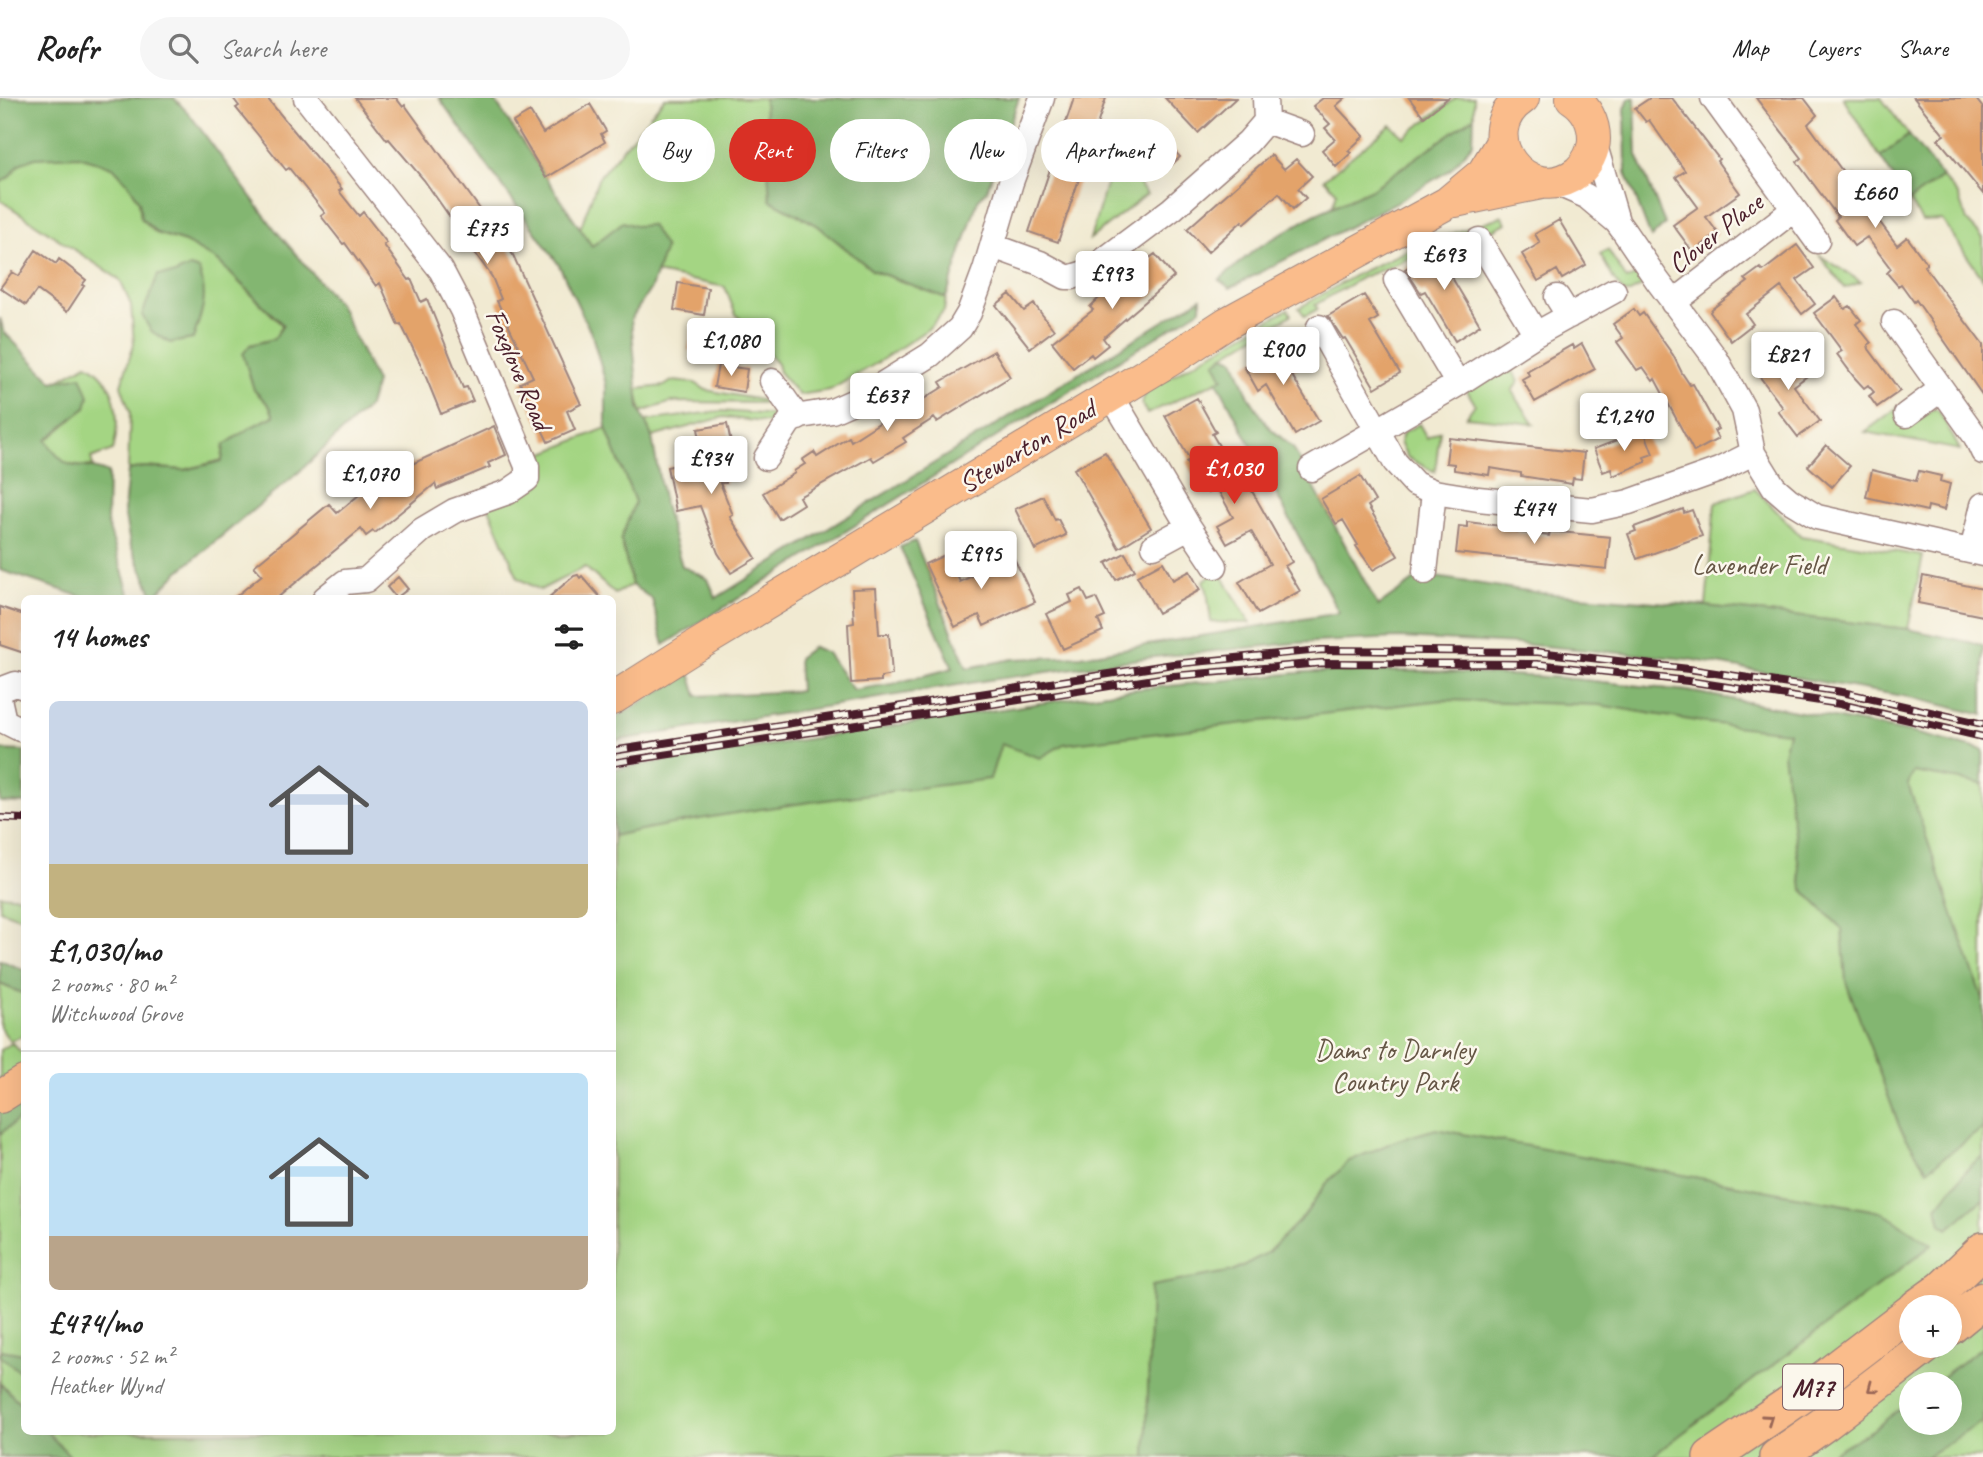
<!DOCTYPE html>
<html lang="en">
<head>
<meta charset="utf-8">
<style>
  body { margin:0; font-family:Caveat,sans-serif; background:#f6f6f6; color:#222; height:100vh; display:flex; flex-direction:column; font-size:26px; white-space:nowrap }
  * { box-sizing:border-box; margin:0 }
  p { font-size:23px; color:#767676 }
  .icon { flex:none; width:38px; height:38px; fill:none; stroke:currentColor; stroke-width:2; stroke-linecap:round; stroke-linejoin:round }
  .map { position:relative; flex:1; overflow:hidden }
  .drawer { position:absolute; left:21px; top:497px; width:595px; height:840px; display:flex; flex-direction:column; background:#fff; border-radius:10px; box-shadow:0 7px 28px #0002 }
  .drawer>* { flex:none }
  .hud { position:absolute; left:637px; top:21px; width:665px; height:63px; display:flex; gap:14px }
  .fabs { position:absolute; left:1899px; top:1197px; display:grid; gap:14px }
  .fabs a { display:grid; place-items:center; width:63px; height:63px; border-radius:50%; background:#fff; box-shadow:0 7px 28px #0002; font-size:35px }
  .price { position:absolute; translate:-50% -60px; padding:0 16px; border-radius:7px; background:#fff; color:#222; font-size:23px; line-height:46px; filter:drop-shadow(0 2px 4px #0008) }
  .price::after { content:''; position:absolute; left:50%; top:42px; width:21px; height:16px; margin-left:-10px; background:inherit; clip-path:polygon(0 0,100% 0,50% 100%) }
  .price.on { background:#d93025; color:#fff }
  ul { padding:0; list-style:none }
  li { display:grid; align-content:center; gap:14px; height:371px; padding:0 28px }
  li+li { border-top:2px solid #e0e0e0 }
  li span { display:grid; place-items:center; height:217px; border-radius:10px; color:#555 }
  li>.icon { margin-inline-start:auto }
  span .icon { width:126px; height:126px; fill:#fffc; stroke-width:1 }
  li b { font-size:30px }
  h2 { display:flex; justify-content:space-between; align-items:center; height:84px; padding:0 28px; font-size:30px }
  .tag { padding:0 24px; border-radius:32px; background:#fff; box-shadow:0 7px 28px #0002; font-size:24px; line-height:63px }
  .tag.on { background:#d93025; color:#fff }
  header { display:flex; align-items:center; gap:42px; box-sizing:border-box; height:98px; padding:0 35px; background:#fff; border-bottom:2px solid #e0e0e0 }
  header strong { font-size:33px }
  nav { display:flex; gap:38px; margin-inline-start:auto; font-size:24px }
  .search { width:490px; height:63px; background:#f6f6f6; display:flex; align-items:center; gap:18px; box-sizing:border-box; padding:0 24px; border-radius:38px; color:#767676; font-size:26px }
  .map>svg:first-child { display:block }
  .green { fill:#a4d583; stroke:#777a57; stroke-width:2; fill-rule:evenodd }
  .forest { fill:#83b671; stroke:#666a4e; stroke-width:2 }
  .building { fill:#e3a36a }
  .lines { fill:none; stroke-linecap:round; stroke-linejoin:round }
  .minor-casing { stroke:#9e847e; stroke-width:27 }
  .major-casing { stroke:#9e847e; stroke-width:34 }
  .highway-casing { stroke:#9e847e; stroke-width:38 }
  .minor { stroke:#fff; stroke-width:24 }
  .major { stroke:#fabc8b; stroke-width:32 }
  .highway { stroke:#fabc8b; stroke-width:35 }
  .rail-casing { stroke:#4a1f2b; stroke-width:8 }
  .rail { stroke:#fbf7ec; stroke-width:5; stroke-dasharray:16; stroke-linecap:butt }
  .oneway { stroke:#996656 }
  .labels { text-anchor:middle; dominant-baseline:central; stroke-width:5; stroke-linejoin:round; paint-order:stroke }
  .shield { fill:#fbf7ec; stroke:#7f6065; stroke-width:2 }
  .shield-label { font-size:26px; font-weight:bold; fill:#4a1f2b }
  .street-label { font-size:28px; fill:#4a1f2b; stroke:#fbf7ec }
  .park-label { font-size:28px; fill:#655645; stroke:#fbf7ec }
</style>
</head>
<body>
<header>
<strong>Roofr</strong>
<div class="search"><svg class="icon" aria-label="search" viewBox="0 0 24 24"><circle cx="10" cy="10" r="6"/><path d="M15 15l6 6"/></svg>Search here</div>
<nav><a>Map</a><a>Layers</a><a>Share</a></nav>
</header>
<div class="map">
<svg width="1983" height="1359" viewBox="0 0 1983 1359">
  <rect width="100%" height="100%" fill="#fbf7ec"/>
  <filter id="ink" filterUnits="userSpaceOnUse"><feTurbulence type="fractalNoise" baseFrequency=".0143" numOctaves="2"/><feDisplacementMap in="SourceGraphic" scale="14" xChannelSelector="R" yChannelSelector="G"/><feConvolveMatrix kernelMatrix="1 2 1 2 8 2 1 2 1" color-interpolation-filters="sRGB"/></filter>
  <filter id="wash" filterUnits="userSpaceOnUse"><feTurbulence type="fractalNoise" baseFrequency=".00686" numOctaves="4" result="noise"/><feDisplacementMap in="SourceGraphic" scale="28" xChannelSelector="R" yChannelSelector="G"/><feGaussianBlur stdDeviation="1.57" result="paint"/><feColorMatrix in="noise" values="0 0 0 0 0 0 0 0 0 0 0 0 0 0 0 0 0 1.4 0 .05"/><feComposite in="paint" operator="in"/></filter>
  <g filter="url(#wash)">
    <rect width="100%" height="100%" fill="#f1ead2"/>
    <path class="green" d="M665 0H764L770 102 817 127 872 172 946 200 944 213 928 231 877 265 830 292 799 297 779 274 777 266 735 215 725 189 656 175 665 150 635 128 623 124 592 149 580 131 599 79Z
      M1456 0H1474V19L1372 91 1332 109 1337 94 1324 81 1391 27 1404 39Z
      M1843 0H1881L1909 37 1880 59Z
      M62 57 79 58 113 69 128 85 139 103 141 120 156 135 185 144 218 163 283 228 274 241 250 247 254 292 269 307 274 318 251 329 224 347 222 362 184 372 145 369 128 372 130 314 121 287 134 246 131 207 120 182 0 102V85C11 78 14 70 21 65 33 58 48 59 62 57Z
      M1115 57 1147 96 1090 141Z
      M1942 79 1958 97 1967 123 1983 140V181L1942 122 1922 123 1909 103Z
      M1502 118 1506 125 1459 150 1450 137 1399 165 1363 179 1315 207 1318 211 1305 218 1299 210 1359 175 1415 149Z
      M1608 152 1627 182 1643 173 1650 183 1630 195H1624L1614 182 1600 156Z
      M1819 157 1861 184 1845 190Z
      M1288 211 1291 217 1224 257 1215 265 1224 280 1147 316 1142 306 1146 293Z
      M1506 263 1519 283 1512 293 1534 326 1466 319 1475 306 1464 288Z
      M87 266C118 281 121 322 113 352L91 360 93 368C65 370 61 365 46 342 61 333 71 320 86 310L53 285Z
      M672 283 695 285 706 292 772 304 767 305 672 304 641 314 637 291 664 288Z
      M1898 309V325L1907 330 1934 311 1939 313 1960 352 1865 334Z
      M721 313 776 317 770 325 724 319 652 339 645 323Z
      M1419 326 1427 340 1440 333 1435 374 1408 360 1400 345 1403 335Z
      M606 330 635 404 621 441 632 487 615 496 585 469 540 492 518 480 487 405 505 401 540 387 529 361Z
      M1755 391 1801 438 1923 458 1908 531 1706 508 1715 405Z
      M1219 472 1250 525 1211 524 1207 492 1203 483Z
      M1424 573 1564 580 1687 593 1914 635 1983 652V1359H0V999L24 983V1334H612L613 671 1120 593 1308 574ZM1911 1209H1950V1248H1911ZM1911 1286H1950V1325H1911Z
      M0 797 24 799V821L0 812Z
      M0 886 24 896V937L10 943 0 929Z
      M12 945 24 957V966L0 982V952Z"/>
    <path class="forest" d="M0 0H174L190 17 277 134 340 208 376 284 369 308 299 374 177 475 154 499 130 446 124 413 128 372 145 369 184 372 222 363 224 347 251 329 274 318 269 307 254 292 243 256 250 247 274 241 283 227 218 163 185 144 157 135 141 120 139 103 128 85 113 69 79 58 35 60 19 66 11 78 0 85Z
      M439 0H493L592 148 623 124 635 128 651 127 665 150 651 190 631 221 639 310 652 339 664 407 682 468 708 481 716 500 1201 200V211L664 547 652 501 632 487 621 441 635 404 606 330V286L592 237 559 167Z
      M764 0H1019L987 92 978 102 946 200 872 172 817 127 770 102Z
      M1629 0H1635L1637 57 1665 126 1651 140 1626 74 1625 11Z
      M1474 19 1473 45 1450 72 1395 105 1230 190 1219 182 1257 150 1314 117 1372 91Z
      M1909 37 1942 79 1909 103 1880 59Z
      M190 169 199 172C209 201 202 213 193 241L170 245 151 233 142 217 158 177 175 176Z
      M0 220 4 234 53 284 81 278 89 298 86 310C71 320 60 332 46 342 72 382 74 360 108 375L107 424 129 495 133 500H86L0 472Z
      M1224 257 1234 261 1249 299 1268 328 1293 350 1378 508 1422 477 1541 495 1706 508 1908 531 1983 547V617L1914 600 1688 561 1519 546 1398 540 1295 545 1154 559 989 582 613 643 612 622 690 575 697 598 800 593 798 560 813 549 827 555 853 592 892 586 953 570 900 449 915 443 967 570 1013 561 1081 558 1339 515 1217 283 1223 280 1215 265Z
      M1424 573 1564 580 1687 593 1914 635 1983 652V686L1914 674 1908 686 1983 903V1030L1927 1072 1900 1030 1846 884 1842 831 1802 791 1783 656 1788 634 1708 625 1599 607 1443 602 1064 646 1040 660 1001 646 990 681C864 697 737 711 613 738V671L1120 593 1308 574Z
      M0 652 24 653V705L0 704Z
      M0 862 24 872V896L0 886Z
      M24 999V1017L0 1036V1015Z
      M1436 1031 1882 1114 1932 1147 1651 1359H1146L1151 1188 1233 1173 1267 1155 1304 1118 1326 1086 1349 1063 1398 1042Z
      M1983 1058V1101L1948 1131 1941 1126 1937 1109 1970 1068Z
      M1983 1248V1323L1926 1359H1825L1874 1331 1911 1302V1325H1950V1286H1933Z
      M2 1252 24 1256V1277L0 1258Z
      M0 1285 24 1309V1334H47L71 1359H0Z"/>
    <g id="blocks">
      <path class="building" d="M233 0H267L342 91 339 93 359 118 363 114 387 145 384 147 409 182 411 181 421 204 427 201 463 290 467 289 473 303 441 316 421 267 401 226 398 227 380 185 376 188 345 145 343 146 321 118 325 115 289 70 286 72 258 37 236 10 239 8Z
        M355 0H396L403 9 405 7 513 157 581 306 567 313 575 332 548 344 520 285 533 279 497 203 501 201 492 179 424 82 389 41 387 42Z
        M1074 0H1106L1058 144 1029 134Z
        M1165 0H1236L1198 35Z
        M1323 0H1345L1336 8 1364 38 1348 53 1351 55 1336 69 1322 52 1335 41 1325 30 1330 26 1313 8Z
        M1409 0H1448L1424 19Z
        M1650 0H1672L1719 61 1717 63 1740 95 1706 119 1718 135 1693 154 1673 127 1698 109 1676 79 1685 73 1649 22 1646 24 1635 10Z
        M1756 0H1804L1817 17 1808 26 1849 82 1856 77 1864 88 1879 78 1888 91 1867 107 1897 147 1907 139 1927 166 1924 168 1983 247V298L1916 202 1914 204 1901 186 1898 188 1887 175 1891 171 1867 139 1854 148 1835 122 1838 119 1797 64 1802 60Z
        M1914 0H1975L1983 10V96L1938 41 1944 37Z
        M590 6 606 33 601 36 605 44 546 80 513 24 530 14 543 35Z
        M1158 35 1180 59 1162 76 1152 65 1139 77 1125 61Z
        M1271 57 1284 71 1296 61 1312 78 1298 91 1306 100 1293 111 1279 95 1244 126 1242 123 1208 154 1187 131Z
        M1559 122 1586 167 1562 181 1557 172 1538 183 1522 156 1540 145 1535 136Z
        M1797 147 1814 170 1797 182 1815 206 1802 216 1781 189 1746 216 1753 226 1731 243 1710 214 1712 211 1748 184 1745 181 1760 170 1763 173Z
        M1442 149 1457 174 1451 178 1480 227 1455 243 1425 193 1421 195 1405 171Z
        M36 152 56 166 59 161 86 182 82 187 84 188 67 214 37 192 26 207 0 190 12 174 19 178Z
        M1155 156 1174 179 1103 240 1108 247 1093 259 1091 256 1073 270 1052 244 1093 212 1090 209 1103 196Z
        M678 185 708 190 704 217 674 212Z
        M1010 196 1024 213 1034 206 1054 232 1030 250 996 207Z
        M1364 197 1378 220 1370 225 1400 275 1375 290 1345 240 1343 241 1328 218Z
        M1836 199 1845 211 1850 208 1861 222 1856 226 1871 245 1868 247 1869 251 1900 293 1877 309 1869 298 1874 294 1868 287 1864 290 1854 279 1837 256 1842 253 1814 215Z
        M1634 211 1639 218 1643 215 1673 257 1682 275 1690 287 1693 286 1718 331 1714 333 1718 341 1694 354 1655 281 1653 283 1643 269 1637 272 1617 244 1623 240 1613 226Z
        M693 226 722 230 717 257 688 252Z
        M1283 245 1298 269 1290 274 1319 323 1295 337 1266 287 1258 293 1244 268Z
        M1582 246 1595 271 1535 304 1522 281 1529 277 1527 273 1572 247 1574 251Z
        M994 253 1010 279 937 324 934 320 903 340 906 344 874 363 871 359 799 399 803 406 779 421 763 395 795 375 794 373 805 366 802 362 814 354 817 359 849 339 851 343 890 318 892 321 943 289 940 284Z
        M1776 254 1786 268 1794 261 1807 278 1794 288 1820 323 1798 339 1778 313 1783 310 1754 271Z
        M718 267 747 271 744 294 714 289Z
        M1197 300 1216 334 1212 336 1243 388 1248 386 1292 464 1285 468 1300 493 1258 516 1239 484 1270 466 1251 433 1227 446 1217 428 1233 419 1217 390 1208 395 1200 382 1197 384 1186 364 1190 362 1165 318Z
        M727 326 733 354 721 356 726 385H720L733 417 730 419 756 460 731 475 718 455 700 408 676 413 667 369 704 361 698 331Z
        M494 328 506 357 488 365 490 369 437 391 435 386 375 435 373 433 366 438 361 431 277 500H234L262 477 254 468 329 406 337 415 404 360 410 367Z
        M1644 332 1653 356 1644 359 1646 364 1613 378 1611 371 1603 374 1594 351Z
        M1449 340 1584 355 1581 381 1573 380 1572 386 1521 378V375L1490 370 1489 377 1454 372V366L1446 365Z
        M1826 347 1850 368 1832 389 1808 368Z
        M1105 354 1151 430 1119 450 1074 371Z
        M1872 372 1916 383 1919 373 1941 378 1940 383 1950 386 1944 412 1928 408 1927 413 1866 399Z
        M1360 378 1375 403 1368 408 1398 458 1373 472 1356 448 1358 447 1343 422 1336 426 1321 401Z
        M1043 398 1055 422 1058 421 1066 437 1035 452 1015 411Z
        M1683 411 1684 415 1692 412 1702 438 1637 461 1628 436 1636 433 1634 429Z
        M1467 424 1519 430 1518 434 1549 438 1550 433 1610 439 1607 471 1456 455 1459 428 1467 429Z
        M1125 455 1135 472 1116 482 1106 465Z
        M947 456 960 484 1013 458 1035 504 984 528 979 517 955 529 925 466Z
        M1163 464 1173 482 1190 473 1200 492 1158 515 1137 478Z
        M578 477 580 480 582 478 601 500H548L574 478Z
        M1923 478 1983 491V518L1918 505Z
        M398 479 408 491 396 500 387 489Z
        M876 490 879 536H889L892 577 881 579V583L851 585 848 526 854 525 852 491Z
        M1082 491 1088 503 1096 500 1105 519 1098 522 1103 533 1063 551 1046 516 1072 504 1069 497Z
        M0 509 24 517V555L0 547Z"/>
    </g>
  </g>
  <g filter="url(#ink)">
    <use href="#blocks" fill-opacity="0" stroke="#9e847e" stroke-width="2"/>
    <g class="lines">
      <defs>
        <path id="minor" d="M306 0 441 172 462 212 527 368V381L508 394 454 413 422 432 366 482 345 484 325 500
          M1713 0 1817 143
          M1266 23 1302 36
          M1594 44 1617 123
          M1556 85 1586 98 1617 124 1625 135 1657 182 1716 261 1744 312 1753 355 1774 389 1789 402 1817 419 1983 456
          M1479 142 1536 236
          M993 148 1040 165 1066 179H1072L1088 174 1172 111 1248 44 1266 23 1265 0
          M1396 182 1458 286
          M1557 199 1569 218
          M1673 205 1793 112
          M1894 224 1976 339 1983 354
          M1319 229 1395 364 1415 386 1434 394 1478 401 1592 412 1629 404 1719 372 1753 355
          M772 283 798 320
          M1111 297 1189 429 1215 468
          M1906 317 1940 292
          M766 360 790 323 801 318 832 313 859 301 930 257 960 230 969 215 985 172 1011 84 1042 0
          M1311 371 1458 286 1536 236 1614 193
          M1154 448 1189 429
          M1972 453 1983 407
          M1425 474 1434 394
          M0 592 16 586 24 589
          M0 605 4 623 20 631 24 629"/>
        <path id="major" d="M1523 0C1469 36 1528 113 1578 74 1587 66 1594 53 1594 41 1594 24 1586 9 1572 0
          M1455 103 1541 85
          M612 601 688 553 1175 259 1227 225 1447 105 1483 75 1502 44
          M0 999 24 984"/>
        <path id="highway" d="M1917 1209 1942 1191 1983 1152
          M1950 1229 1983 1202
          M1711 1359 1801 1298 1911 1214
          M1777 1359 1824 1326 1926 1248"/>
      </defs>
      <use href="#minor" class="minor-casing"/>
      <use href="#major" class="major-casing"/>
      <use href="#highway" class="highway-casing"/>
      <use href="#minor" class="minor"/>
      <use href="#major" class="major"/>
      <use href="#highway" class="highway"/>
      <defs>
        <path id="rail" d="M612 653 1173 566 1321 552 1538 554 1689 571 1842 594 1983 626
          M612 665 1174 578 1321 565 1537 566 1688 583 1840 606 1983 639
          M0 720 24 721"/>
      </defs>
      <use href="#rail" class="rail-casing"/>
      <use href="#rail" class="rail"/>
    </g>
    <defs><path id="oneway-chevron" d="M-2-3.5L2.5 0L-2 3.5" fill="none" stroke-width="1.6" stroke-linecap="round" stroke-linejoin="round" transform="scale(1.75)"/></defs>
    <g class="oneway">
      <use href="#oneway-chevron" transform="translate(1872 1290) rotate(143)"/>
      <use href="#oneway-chevron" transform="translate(1768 1321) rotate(-35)"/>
    </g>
  </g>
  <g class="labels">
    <rect class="shield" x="1783" y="1266.5" width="60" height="45" rx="5"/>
    <g class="shield-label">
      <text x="1813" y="1289">M77</text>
    </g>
    <g class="street-label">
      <text transform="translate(1715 135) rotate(-38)">Clover Place</text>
      <text transform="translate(519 271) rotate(67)">Foxglove Road</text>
      <text transform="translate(1027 348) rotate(-31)">Stewarton Road</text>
    </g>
    <g class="park-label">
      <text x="1759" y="466">Lavender Field</text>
      <text x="1395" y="951">Dams to Darnley<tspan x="1395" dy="32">Country Park</tspan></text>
    </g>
  </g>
</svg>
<div class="fabs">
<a>+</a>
<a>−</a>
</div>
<b class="price" style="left:1875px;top:132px">£660</b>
<b class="price" style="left:487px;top:168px">£775</b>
<b class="price" style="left:1444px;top:194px">£693</b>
<b class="price" style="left:1112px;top:213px">£993</b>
<b class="price" style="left:731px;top:280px">£1,080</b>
<b class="price" style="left:1283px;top:289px">£900</b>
<b class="price" style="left:1788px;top:294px">£821</b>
<b class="price" style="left:887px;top:335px">£637</b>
<b class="price" style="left:1624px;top:355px">£1,240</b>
<b class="price" style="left:711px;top:398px">£934</b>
<b class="price on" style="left:1234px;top:408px">£1,030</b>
<b class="price" style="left:370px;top:413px">£1,070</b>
<b class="price" style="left:1534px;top:448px">£474</b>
<b class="price" style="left:981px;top:493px">£995</b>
<div class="hud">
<a class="tag">Buy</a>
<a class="tag on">Rent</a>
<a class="tag">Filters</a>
<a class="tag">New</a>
<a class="tag">Apartment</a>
</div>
<section class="drawer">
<h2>14 homes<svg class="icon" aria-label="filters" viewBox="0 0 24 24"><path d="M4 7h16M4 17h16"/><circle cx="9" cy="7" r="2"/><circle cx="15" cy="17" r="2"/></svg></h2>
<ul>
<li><span style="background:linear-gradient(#c9d6e8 75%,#c2b280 0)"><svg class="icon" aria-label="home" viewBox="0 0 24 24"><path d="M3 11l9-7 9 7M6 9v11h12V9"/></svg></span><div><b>£1,030/mo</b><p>2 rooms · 80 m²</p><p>Witchwood Grove</p></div></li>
<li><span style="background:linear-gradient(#bfe0f5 75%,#b9a48a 0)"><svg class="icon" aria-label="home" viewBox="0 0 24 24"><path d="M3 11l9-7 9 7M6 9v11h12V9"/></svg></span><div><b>£474/mo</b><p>2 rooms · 52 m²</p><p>Heather Wynd</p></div></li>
</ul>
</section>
</div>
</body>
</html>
